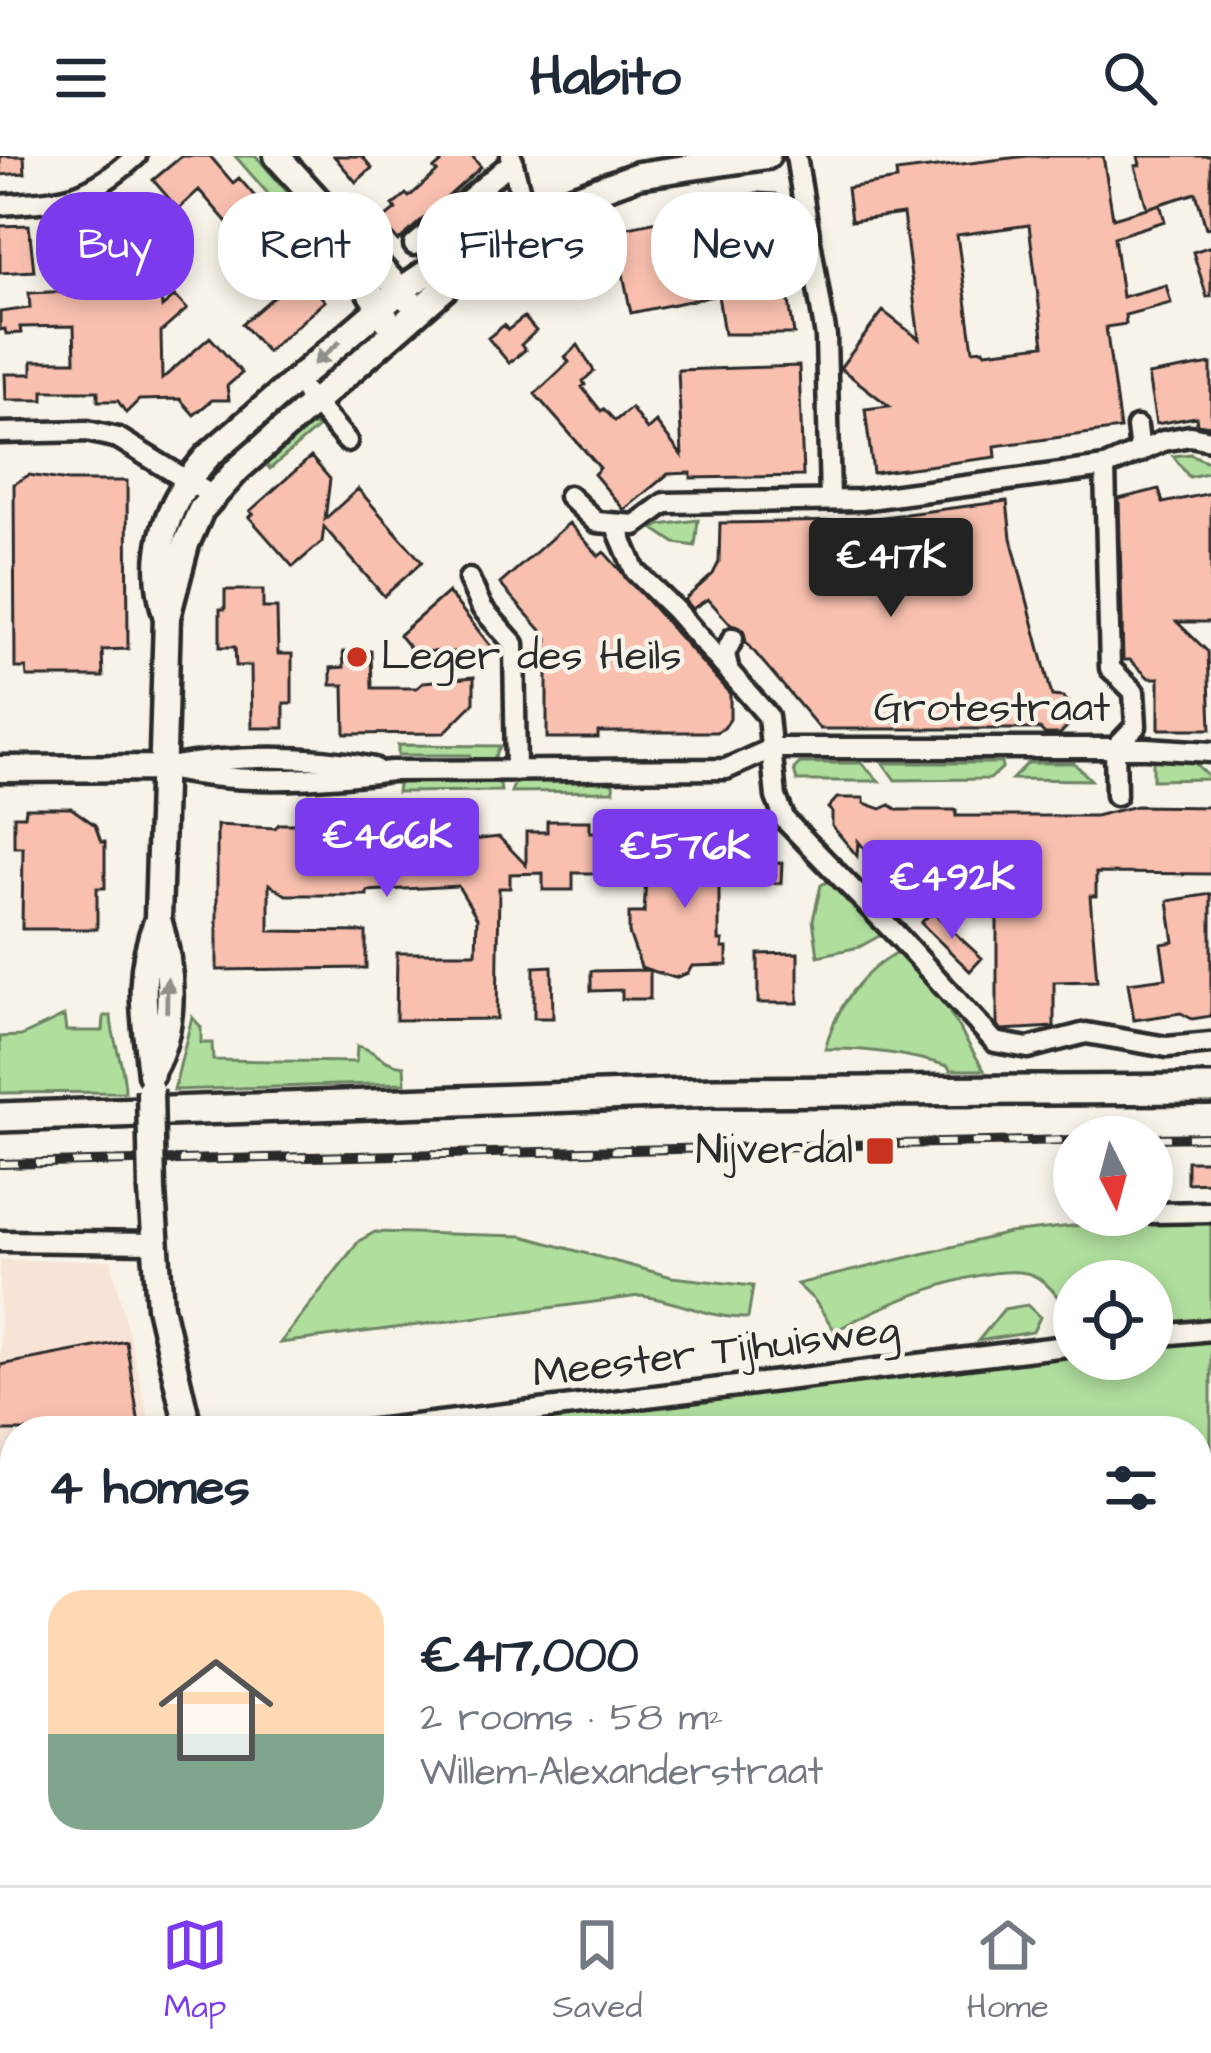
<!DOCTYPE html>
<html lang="en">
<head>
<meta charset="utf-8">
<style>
  body { margin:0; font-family:"Architects Daughter",sans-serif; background:#f2f2f3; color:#1f2937; height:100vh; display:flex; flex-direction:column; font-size:45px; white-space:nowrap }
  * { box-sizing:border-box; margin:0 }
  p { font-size:39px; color:#747a83 }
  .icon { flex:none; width:66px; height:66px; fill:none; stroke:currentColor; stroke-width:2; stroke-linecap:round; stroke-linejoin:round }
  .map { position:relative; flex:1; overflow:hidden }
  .side { position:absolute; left:0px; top:1260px; width:1212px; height:471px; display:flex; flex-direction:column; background:#fff; border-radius:48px 48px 0 0; box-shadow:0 6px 18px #0003 }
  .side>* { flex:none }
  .hud { position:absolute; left:36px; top:36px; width:1140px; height:108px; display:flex; gap:24px }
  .needle { width:78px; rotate:174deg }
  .tools { position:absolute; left:1053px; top:960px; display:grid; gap:24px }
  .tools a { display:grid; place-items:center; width:120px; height:120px; border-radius:50%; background:#fff; box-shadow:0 6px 18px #0003; font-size:60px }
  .price { position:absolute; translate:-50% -102px; padding:0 27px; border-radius:12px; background:#7c3aed; color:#fff; font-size:39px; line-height:78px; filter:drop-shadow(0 3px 6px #0008) }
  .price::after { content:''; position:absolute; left:50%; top:72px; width:36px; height:27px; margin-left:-18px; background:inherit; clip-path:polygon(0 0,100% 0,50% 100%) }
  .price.current { background:#222; color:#fff }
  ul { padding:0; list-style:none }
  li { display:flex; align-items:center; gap:36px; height:300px; padding:0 48px }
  li span { display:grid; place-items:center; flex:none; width:336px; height:240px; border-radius:36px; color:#555 }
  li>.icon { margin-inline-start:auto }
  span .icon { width:144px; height:144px; fill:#fffc; stroke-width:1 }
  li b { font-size:51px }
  h2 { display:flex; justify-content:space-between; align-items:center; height:144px; padding:0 48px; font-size:51px }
  .chip { padding:0 42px; border-radius:48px; background:#fff; box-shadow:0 6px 18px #0003; font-size:42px; line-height:108px }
  .chip.current { background:#7c3aed; color:#fff }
  header { display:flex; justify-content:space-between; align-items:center; height:156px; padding:0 48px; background:#fff; font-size:54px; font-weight:800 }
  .tabs { display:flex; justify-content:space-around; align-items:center; height:168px; border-top:3px solid #e0e1e3; background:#fff; font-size:33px; color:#747a83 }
  .tabs a { display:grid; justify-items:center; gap:6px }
  .tabs .current { color:#7c3aed }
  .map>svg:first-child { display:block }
  .built { fill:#f8e4d7 }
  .green { fill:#afde9d; stroke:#6d8464; stroke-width:3 }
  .building { fill:#f9c0af; stroke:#2b2b2b; stroke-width:3; fill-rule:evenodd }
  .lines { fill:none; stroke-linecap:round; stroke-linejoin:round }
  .street-casing { stroke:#2b2b2b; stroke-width:27 }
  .secondary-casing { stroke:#2b2b2b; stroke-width:33 }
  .primary-casing { stroke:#2b2b2b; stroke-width:36 }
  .street { stroke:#f7f3e8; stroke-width:18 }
  .secondary { stroke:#f7f3e8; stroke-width:24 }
  .primary { stroke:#f7f3e8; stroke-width:27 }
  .rail-casing { stroke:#2b2b2b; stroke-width:10 }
  .rail { stroke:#f7f3e8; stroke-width:6; stroke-dasharray:18; stroke-linecap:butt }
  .secondary-bridge-casing { stroke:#2b2b2b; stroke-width:33; stroke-linecap:butt }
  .secondary-bridge { stroke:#f7f3e8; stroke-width:24 }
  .oneway { fill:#918f8a }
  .poi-dot { fill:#c8321e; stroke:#f7f3e8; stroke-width:4.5 }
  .labels { text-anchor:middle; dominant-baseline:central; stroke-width:9; stroke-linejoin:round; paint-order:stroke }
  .poi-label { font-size:42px; fill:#2b2b2b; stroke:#f7f3e8; text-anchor:start }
  .street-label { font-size:42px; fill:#2b2b2b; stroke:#f7f3e8 }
</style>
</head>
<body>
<header><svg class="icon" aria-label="menu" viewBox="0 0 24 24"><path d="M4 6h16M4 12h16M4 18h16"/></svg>Habito<svg class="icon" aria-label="search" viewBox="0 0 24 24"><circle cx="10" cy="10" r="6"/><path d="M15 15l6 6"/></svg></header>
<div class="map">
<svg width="1211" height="1729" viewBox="0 0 1211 1729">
  <rect width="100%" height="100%" fill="#f7f3e8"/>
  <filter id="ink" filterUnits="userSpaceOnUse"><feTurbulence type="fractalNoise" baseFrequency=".00833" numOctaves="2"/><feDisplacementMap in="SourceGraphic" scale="24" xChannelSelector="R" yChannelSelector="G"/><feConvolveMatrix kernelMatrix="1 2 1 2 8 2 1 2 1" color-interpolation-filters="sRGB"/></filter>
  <g filter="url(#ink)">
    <path class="built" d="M0 1104H111L152 1275H15V1716H678L681 1729H0Z"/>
    <path class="green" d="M235 0H256L299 50 353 125 348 129Z
      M308 269 320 270 270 313 263 305Z
      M1190 298 1211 307V316L1189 321 1173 300Z
      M698 364 695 390 675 387 654 373 660 369Z
      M398 589 501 590 492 606 470 607V599H398Z
      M1153 602H1190L1211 623 1153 624Z
      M800 607H861L879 625H797L794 613Z
      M883 607H1002V612L990 623 895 624Z
      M1028 607H1074L1091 624 1012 623Z
      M494 625 500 628 501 635 397 636 398 629 403 626Z
      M607 625 613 628 614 635 511 636 515 626Z
      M829 725 832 726 885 777 859 791 818 800 813 764 821 729Z
      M902 794 947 852 984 914H950L948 910C908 898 867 892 825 893 836 851 862 814 902 794Z
      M64 860 66 875H103L104 860H111C112 887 125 907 125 936L0 937V881L21 880Z
      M192 861 201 871V887H212L213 904 356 906 357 890C375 893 384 909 404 910L405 927 174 934Z
      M1211 1063V1164L1152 1172V1125H1074V1163C1062 1147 1047 1121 1026 1117 979 1108 877 1151 835 1175L815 1145 797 1128 1009 1077 1117 1065Z
      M375 1076 522 1080 672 1121 753 1130 748 1162C709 1163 678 1144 640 1140L280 1187 359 1085Z
      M1027 1149 1040 1161 1033 1176 978 1185 1004 1153Z
      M1211 1183V1729H690L686 1716H1197V1275H437L1074 1199V1203H1152V1190Z
      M15 1534V1616L0 1620V1537Z"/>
    <path class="building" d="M0 0H24L25 17 0 19Z
      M182 0H210L233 27 239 22 303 96 297 101 310 115 304 120 325 145 267 196 242 168 284 132 199 34 178 53 153 24Z
      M334 0H362L372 12 356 26Z
      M435 0H472L481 11 398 85 381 65 396 53 393 49 397 46 406 38 409 41 437 16 434 13 441 7Z
      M1027 0H1103L1113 62 1160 48 1165 65 1114 81 1122 141 1166 129 1171 147 1125 159 1126 168 1106 171 1120 273 995 290 996 301 873 317 865 253 889 250 840 212 883 155 919 183 903 58 851 65 847 32 897 24 896 16ZM1029 69 1044 189 985 196 984 193 973 194 957 79Z
      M1138 0H1211V71L1206 72 1196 37 1147 52 1135 10 1140 9Z
      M757 37 776 38 785 62 789 96 782 98 794 178H724L718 139 631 157 614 74 672 62 677 54 713 75 709 47Z
      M108 63 122 81 129 80 130 89 149 107H158L162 151 175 140 187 153 161 176 162 223 210 181 242 217 227 230 229 244H212L194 259 180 243 139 244 126 257 118 245H98V235H43V244H6L5 218H32V205H75L74 170 20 171 21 177 6 178 5 173 0 174V156L30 152 29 137 72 135 68 86 87 84 86 64Z
      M29 69 34 115 0 117V70Z
      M581 87 592 109 577 117 581 123 570 132 553 111 568 99 566 94Z
      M1211 90V140L1207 141 1193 96Z
      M524 161 536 175 521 189 525 194 509 207 488 182 504 169 508 174Z
      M578 189 594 215 583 225 585 229 582 231 601 255 604 253 615 265 631 252 647 274 656 266 682 300 678 214 799 210 803 320 691 322V317L668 318 624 354 594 318 600 312 535 238 569 206 565 201Z
      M1211 208V270L1197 268 1196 261 1156 268 1148 219Z
      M311 301 330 323 325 363 358 333 422 406 384 440 324 371 322 386 293 411 249 361 253 358 250 355Z
      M29 319 68 325H127L128 493 102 494 103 521H27L26 512H15L14 328Z
      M1159 333 1163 347 1211 337V466H1177L1208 496 1211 573H1159V522H1149L1130 504H1123L1119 343Z
      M1007 345 1011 382 1052 540 1063 541 1070 548 1071 567 1060 578H1045L1040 573H820L746 486 743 474 731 469 708 443 692 453 684 444 713 418 719 406 720 367 852 365Z
      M569 367 599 400 604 396 730 538V563L724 572 716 576H598V582H547V481L500 428Z
      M225 434H263V452H277L278 498H292V547H284V572H252L251 510H236L235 491H220V453H225Z
      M448 436 496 497 412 495 399 479Z
      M371 495 372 532H417L424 526 474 521V547L444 577 345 578 344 529H331V512L344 511 343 496Z
      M837 642H864V647L881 653 890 649 898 654H956V660H1095L1136 650 1211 651V718L1096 717V740H1090L1097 825 1054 826V871L1002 874 997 869V740H916L892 727 858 685 857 700 832 670V656L828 652Z
      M26 652H71L95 669 101 686H105V732H97V773H22L23 691H14V660H25Z
      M426 665 452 674 463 685 499 681 526 709V676H547V665H590V676H611V717H573V734H543V717L510 718V732H499L497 863 396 864 397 797H476L477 762 458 730 367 735V739H286L269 728V775L366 776V812L217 814V669L275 672 279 668H355V674L367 673V715L401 678Z
      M716 670H725L729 677H747L754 683V707H782L781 727 719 726V785H723L722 792H727V809L692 810 688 817 675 822 650 814V843H622V834L591 835V815L649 814 641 811 629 777V757H644L647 703H663L666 695 712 690Z
      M1211 738V860L1192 863 1181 857 1134 864 1128 827 1166 822 1161 788 1174 786 1168 745Z
      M932 756 982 802 970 815 921 767Z
      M798 797V847H758V798Z
      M552 810 553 862H534V811Z
      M1187 1005H1211V1026L1187 1027Z
      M126 1185 140 1275H0V1209Z"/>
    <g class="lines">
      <defs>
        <path id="street" d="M511 0 526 61
          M796 0 826 181 830 344
          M0 49C65 44 85 46 136 0
          M414 89 513 5
          M306 237 347 285
          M1137 271 1140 296
          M0 277 87 275 118 282 211 339
          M1105 311 1110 512 1134 536 1136 570 1115 592 1116 639
          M569 340 596 366 635 369 665 347 861 344 1105 311 1163 285 1190 280 1211 284
          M615 368 635 415 675 454 768 560 776 641 785 664 897 779 995 886 1028 892 1086 877 1167 891 1211 887
          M469 423 482 452 514 488 516 615
          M728 511 725 498 733 482
          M169 611C234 599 310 598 374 612
          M163 612C236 629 317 624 391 615L726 613 773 592H1146L1211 596
          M1152 1057 1211 1056
          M0 1085 153 1087
          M1152 1180 1211 1174
          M366 1275 1074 1189"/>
        <path id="secondary" d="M277 0 408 143
          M333 76 387 164
          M166 459C148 397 166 346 209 299L401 134 495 71 638 19 767 0
          M0 613 163 612
          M152 913C177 870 172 809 158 763L167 461 186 388 201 354 238 313 526 61
          M151 918C145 861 135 819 158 763
          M152 1036 160 1151 189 1275
          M293 1716 296 1729"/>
        <path id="primary" d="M0 961 715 936 1211 933"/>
      </defs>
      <use href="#street" class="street-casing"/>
      <use href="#secondary" class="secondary-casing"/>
      <use href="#primary" class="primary-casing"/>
      <use href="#street" class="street"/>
      <use href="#secondary" class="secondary"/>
      <use href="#primary" class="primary"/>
      <defs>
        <path id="rail" d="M1152 982 1211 981
          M0 1008 1074 984"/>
      </defs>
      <use href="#rail" class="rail-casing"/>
      <use href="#rail" class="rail"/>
      <defs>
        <path id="secondary-bridge" d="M150 933 152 1036"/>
      </defs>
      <use href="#secondary-bridge" class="secondary-bridge-casing"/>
      <use href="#secondary-bridge" class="secondary-bridge"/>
    </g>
    <defs><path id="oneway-solid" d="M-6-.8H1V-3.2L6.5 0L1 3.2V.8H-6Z" transform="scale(3)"/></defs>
    <g class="oneway">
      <use href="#oneway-solid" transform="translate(327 197) rotate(139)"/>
      <use href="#oneway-solid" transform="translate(167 839) rotate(-89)"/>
    </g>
  </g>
  <g class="poi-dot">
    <circle cx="357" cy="501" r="12"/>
    <rect x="865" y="980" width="30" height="30" rx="6"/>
  </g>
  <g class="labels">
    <g class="poi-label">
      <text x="381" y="501">Leger des Heils</text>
      <text x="853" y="995" text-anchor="end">Nijverdal</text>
    </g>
    <g class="street-label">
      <text x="992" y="553">Grotestraat</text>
      <text transform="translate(716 1196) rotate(-7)">Meester Tijhuisweg</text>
    </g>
  </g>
</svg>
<div class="tools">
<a><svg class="needle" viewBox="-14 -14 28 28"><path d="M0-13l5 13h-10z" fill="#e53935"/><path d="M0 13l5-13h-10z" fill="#747a83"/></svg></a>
<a><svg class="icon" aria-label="locate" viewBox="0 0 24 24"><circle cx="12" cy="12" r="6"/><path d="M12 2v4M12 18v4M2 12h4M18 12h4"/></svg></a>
</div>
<b class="price current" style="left:891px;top:464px">€417K</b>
<b class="price" style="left:387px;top:744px">€466K</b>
<b class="price" style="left:685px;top:755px">€576K</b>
<b class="price" style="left:952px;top:786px">€492K</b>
<div class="hud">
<a class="chip current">Buy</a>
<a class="chip">Rent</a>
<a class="chip">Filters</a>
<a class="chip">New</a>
</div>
<section class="side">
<h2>4 homes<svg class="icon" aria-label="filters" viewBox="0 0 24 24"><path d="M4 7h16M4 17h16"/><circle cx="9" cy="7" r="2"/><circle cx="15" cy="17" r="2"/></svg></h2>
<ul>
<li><span style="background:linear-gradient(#ffd9b3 60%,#7fa58c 0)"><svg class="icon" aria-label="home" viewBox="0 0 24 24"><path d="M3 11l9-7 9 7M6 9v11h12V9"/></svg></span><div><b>€417,000</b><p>2 rooms · 58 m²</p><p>Willem-Alexanderstraat</p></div></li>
</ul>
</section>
</div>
<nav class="tabs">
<a class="current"><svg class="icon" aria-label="map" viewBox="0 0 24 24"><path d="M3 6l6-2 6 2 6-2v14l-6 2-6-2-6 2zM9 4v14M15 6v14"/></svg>Map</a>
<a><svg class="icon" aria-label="saved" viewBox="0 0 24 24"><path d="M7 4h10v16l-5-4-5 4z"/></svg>Saved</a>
<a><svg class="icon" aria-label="home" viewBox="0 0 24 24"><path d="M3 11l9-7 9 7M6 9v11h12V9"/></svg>Home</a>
</nav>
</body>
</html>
